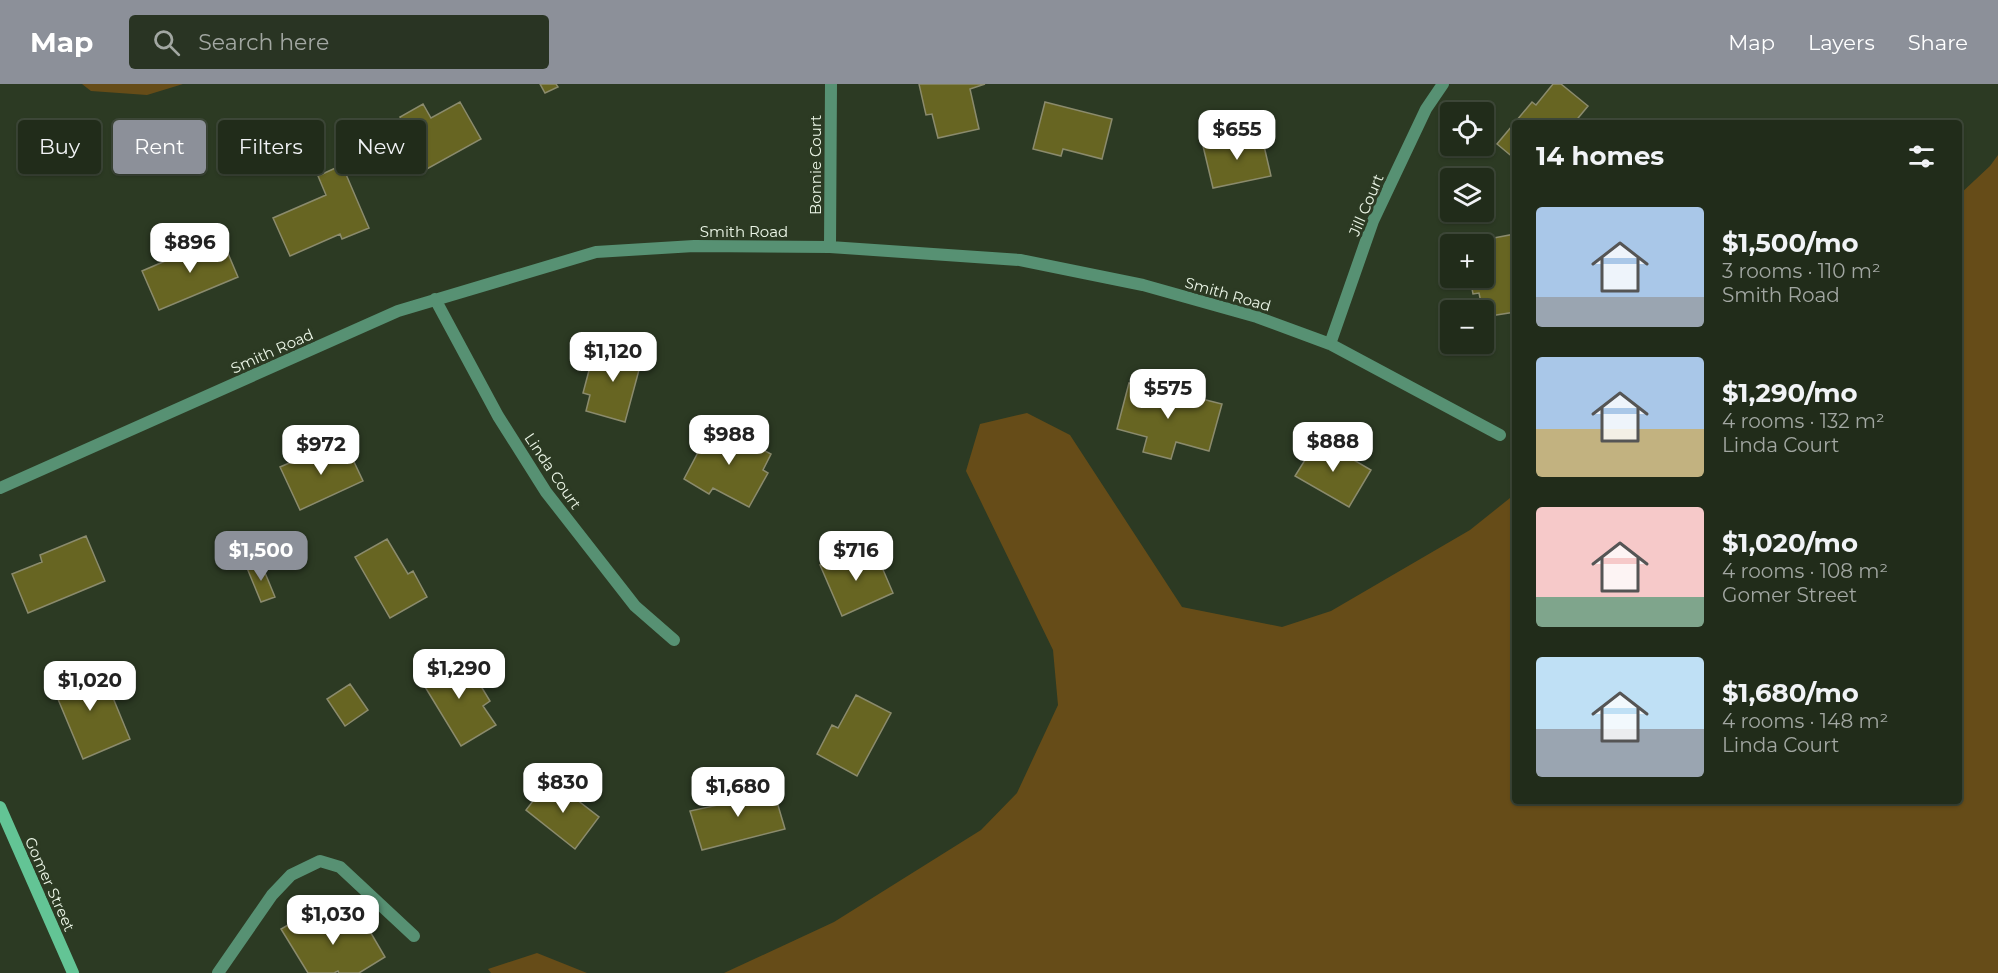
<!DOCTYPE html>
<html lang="en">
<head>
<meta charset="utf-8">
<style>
  body { margin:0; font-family:Montserrat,sans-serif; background:#293423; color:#f1f3f6; height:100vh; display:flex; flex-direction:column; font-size:22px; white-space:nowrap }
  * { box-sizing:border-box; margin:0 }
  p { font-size:20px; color:#a2a7a2 }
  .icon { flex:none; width:33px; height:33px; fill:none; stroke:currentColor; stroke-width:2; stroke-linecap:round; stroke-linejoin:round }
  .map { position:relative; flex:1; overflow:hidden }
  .details { position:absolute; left:1512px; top:36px; width:450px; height:684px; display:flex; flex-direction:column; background:#212c1a; border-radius:6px; box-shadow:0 2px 4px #0004,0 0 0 2px #3e4839 }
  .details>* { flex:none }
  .banner { position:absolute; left:18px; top:36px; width:570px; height:54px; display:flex; gap:12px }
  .fabs { position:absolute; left:1440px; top:18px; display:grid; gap:12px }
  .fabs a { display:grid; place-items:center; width:54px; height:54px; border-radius:6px; background:#212c1a; box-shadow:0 2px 4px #0004,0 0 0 2px #3e4839; font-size:30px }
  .price { position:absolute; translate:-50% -51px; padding:0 14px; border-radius:12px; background:#fff; color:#222; font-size:20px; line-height:39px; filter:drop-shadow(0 2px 3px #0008) }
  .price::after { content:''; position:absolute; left:50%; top:36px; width:18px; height:14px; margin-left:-9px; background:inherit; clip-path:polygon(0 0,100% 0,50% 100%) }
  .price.current { background:#8c9099; color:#fff }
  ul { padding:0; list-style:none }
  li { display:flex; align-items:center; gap:18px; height:150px; padding:0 24px }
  li span { display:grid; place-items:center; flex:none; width:168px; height:120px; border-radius:6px; color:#555 }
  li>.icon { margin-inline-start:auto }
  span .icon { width:72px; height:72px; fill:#fffc; stroke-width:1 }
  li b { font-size:26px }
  h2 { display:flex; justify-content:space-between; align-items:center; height:72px; padding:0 24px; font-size:26px }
  .chip { padding:0 21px; border-radius:6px; background:#212c1a; box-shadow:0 2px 4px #0004,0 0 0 2px #3e4839; font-size:21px; line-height:54px }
  .chip.current { background:#8c9099; color:#fff }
  header { display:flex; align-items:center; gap:36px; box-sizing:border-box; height:84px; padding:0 30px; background:#8c9099; color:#fff }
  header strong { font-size:28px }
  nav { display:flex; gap:33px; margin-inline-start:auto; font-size:21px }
  .search { width:420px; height:54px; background:#293423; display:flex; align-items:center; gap:15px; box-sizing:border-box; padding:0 21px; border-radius:6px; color:#a2a7a2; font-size:22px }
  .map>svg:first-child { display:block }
  .green { fill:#664c18 }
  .building { fill:#676522; stroke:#8b8b6d; stroke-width:1.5 }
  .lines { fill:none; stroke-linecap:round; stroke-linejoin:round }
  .lane { stroke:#579173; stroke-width:12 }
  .street { stroke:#579173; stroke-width:12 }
  .secondary { stroke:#63c495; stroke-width:12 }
  .labels { text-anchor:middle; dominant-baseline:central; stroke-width:6; stroke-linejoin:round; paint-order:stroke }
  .street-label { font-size:15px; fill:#ecf6e7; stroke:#2c3a23 }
</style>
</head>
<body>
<header>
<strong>Map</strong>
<div class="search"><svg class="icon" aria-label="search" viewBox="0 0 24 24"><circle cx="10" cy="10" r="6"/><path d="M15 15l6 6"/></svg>Search here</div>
<nav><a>Map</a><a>Layers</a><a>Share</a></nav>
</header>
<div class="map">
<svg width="1998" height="889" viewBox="0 0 1998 889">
  <rect width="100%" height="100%" fill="#2c3a23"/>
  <path class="green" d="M82 0H183L147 11 91 7Z
    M1998 71V889H724L834 838 981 746 1017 709 1058 621 1053 566 966 387 980 340 1027 329 1070 351 1182 523 1282 543 1331 527 1470 446 1515 410V717H1959V111L1990 82Z
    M537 869 587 889H491L488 885Z"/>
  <path class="building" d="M540 0H556L558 3 545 9Z
    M919 0H985L970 5 979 45 938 54 932 30 926 31Z
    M1553 0H1561L1588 22 1574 39H1515V75L1497 60 1532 18 1536 21Z
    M460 18 481 55 416 91 396 55 408 48 400 33 423 20 431 34Z
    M1045 18 1112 35 1102 75 1063 65 1061 72 1033 65Z
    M1261 49 1271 92 1213 104 1203 62Z
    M342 81 369 144 342 155 340 150 290 172 273 134 326 111 318 92Z
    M1515 150V228L1484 233 1479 209 1473 210 1470 194H1484V160H1472V158Z
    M221 153 238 193 159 226 142 187Z
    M605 261 643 271 625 338 586 327 590 311 583 309 591 279 599 281Z
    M1129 299 1189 316 1190 312 1222 320 1209 367 1176 358 1171 375 1143 368 1147 353 1117 345Z
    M719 336 738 346 728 365 737 369 744 356 771 370 763 386 768 389 749 423 713 404 709 410 684 395 705 355 708 357Z
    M1318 355 1371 386 1349 423 1295 392Z
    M346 361 363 397 300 426 280 383 308 371 310 377Z
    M86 452 105 497 28 529 12 490 42 478 40 471Z
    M387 455 408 490 413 487 427 513 390 534 355 473Z
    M857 465 863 481 878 474 893 509 842 532 820 481Z
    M261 479 275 513 261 518 247 484Z
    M454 572 464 587 470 584 490 617 483 622 496 641 461 662 419 593Z
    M86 581 92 597 104 592 130 655 83 675 50 596Z
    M350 600 368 626 345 642 327 615Z
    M856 611 891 629 857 692 817 670 832 641 838 644Z
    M550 695 599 733 575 765 526 726Z
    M772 701 785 745 702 766 690 727 723 720 722 714Z
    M314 826 329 851 361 832 385 873 359 889H339L338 887 334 889H308L281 845Z"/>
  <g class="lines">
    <path class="lane" d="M218 889 272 811 291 791 320 777 340 783 414 852"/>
    <path class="street" d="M830 163 831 0
      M435 215 498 332 546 408 635 522 674 556
      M1330 260 1373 137 1426 25 1443 0
      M0 404 398 227 596 168 694 162 830 163 1020 176 1143 201 1257 233 1330 260 1500 351"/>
    <path class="secondary" d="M0 723 73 889"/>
  </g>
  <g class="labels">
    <g class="street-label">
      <text transform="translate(815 81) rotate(-90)">Bonnie Court</text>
      <text transform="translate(1366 121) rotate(-67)">Jill Court</text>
      <text x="744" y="147">Smith Road</text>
      <text transform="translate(1228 210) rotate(16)">Smith Road</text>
      <text transform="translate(272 267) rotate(-24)">Smith Road</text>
      <text transform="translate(553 387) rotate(56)">Linda Court</text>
      <text transform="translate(50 800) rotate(66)">Gomer Street</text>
    </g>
  </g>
</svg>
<div class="fabs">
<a><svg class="icon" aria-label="locate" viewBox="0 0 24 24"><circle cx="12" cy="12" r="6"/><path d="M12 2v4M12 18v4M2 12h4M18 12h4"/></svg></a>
<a><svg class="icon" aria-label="layers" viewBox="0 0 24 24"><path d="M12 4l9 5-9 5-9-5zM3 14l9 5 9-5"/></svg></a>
<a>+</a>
<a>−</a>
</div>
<b class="price" style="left:1237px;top:77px">$655</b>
<b class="price" style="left:190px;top:190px">$896</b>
<b class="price" style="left:613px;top:299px">$1,120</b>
<b class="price" style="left:1168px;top:336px">$575</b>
<b class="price" style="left:729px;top:382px">$988</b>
<b class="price" style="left:1333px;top:389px">$888</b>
<b class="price" style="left:321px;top:392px">$972</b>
<b class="price current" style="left:261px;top:498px">$1,500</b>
<b class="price" style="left:856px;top:498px">$716</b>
<b class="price" style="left:459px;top:616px">$1,290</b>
<b class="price" style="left:90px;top:628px">$1,020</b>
<b class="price" style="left:563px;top:730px">$830</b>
<b class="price" style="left:738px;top:734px">$1,680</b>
<b class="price" style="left:333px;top:862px">$1,030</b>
<div class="banner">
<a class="chip">Buy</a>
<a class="chip current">Rent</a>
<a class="chip">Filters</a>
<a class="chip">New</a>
</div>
<section class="details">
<h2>14 homes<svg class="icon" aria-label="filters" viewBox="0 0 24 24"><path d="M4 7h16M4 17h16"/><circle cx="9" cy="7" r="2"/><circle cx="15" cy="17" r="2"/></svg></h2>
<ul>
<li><span style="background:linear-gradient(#a9c7e8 75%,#9aa5b1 0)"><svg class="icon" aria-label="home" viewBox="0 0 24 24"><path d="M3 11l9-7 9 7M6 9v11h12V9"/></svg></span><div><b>$1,500/mo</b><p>3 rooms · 110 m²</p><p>Smith Road</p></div></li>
<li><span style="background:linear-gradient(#a9c7e8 60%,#c2b280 0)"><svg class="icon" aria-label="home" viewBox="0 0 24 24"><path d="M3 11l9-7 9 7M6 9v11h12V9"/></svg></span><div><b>$1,290/mo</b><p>4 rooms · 132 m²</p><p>Linda Court</p></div></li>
<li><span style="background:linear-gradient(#f6c9c9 75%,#7fa58c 0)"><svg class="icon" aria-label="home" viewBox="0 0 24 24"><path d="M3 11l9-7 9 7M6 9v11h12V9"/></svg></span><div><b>$1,020/mo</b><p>4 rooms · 108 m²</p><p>Gomer Street</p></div></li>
<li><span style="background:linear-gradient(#bfe0f5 60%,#9aa5b1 0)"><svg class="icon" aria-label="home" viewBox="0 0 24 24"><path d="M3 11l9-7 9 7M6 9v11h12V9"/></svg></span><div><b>$1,680/mo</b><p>4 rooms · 148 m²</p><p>Linda Court</p></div></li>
</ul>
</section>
</div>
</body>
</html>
